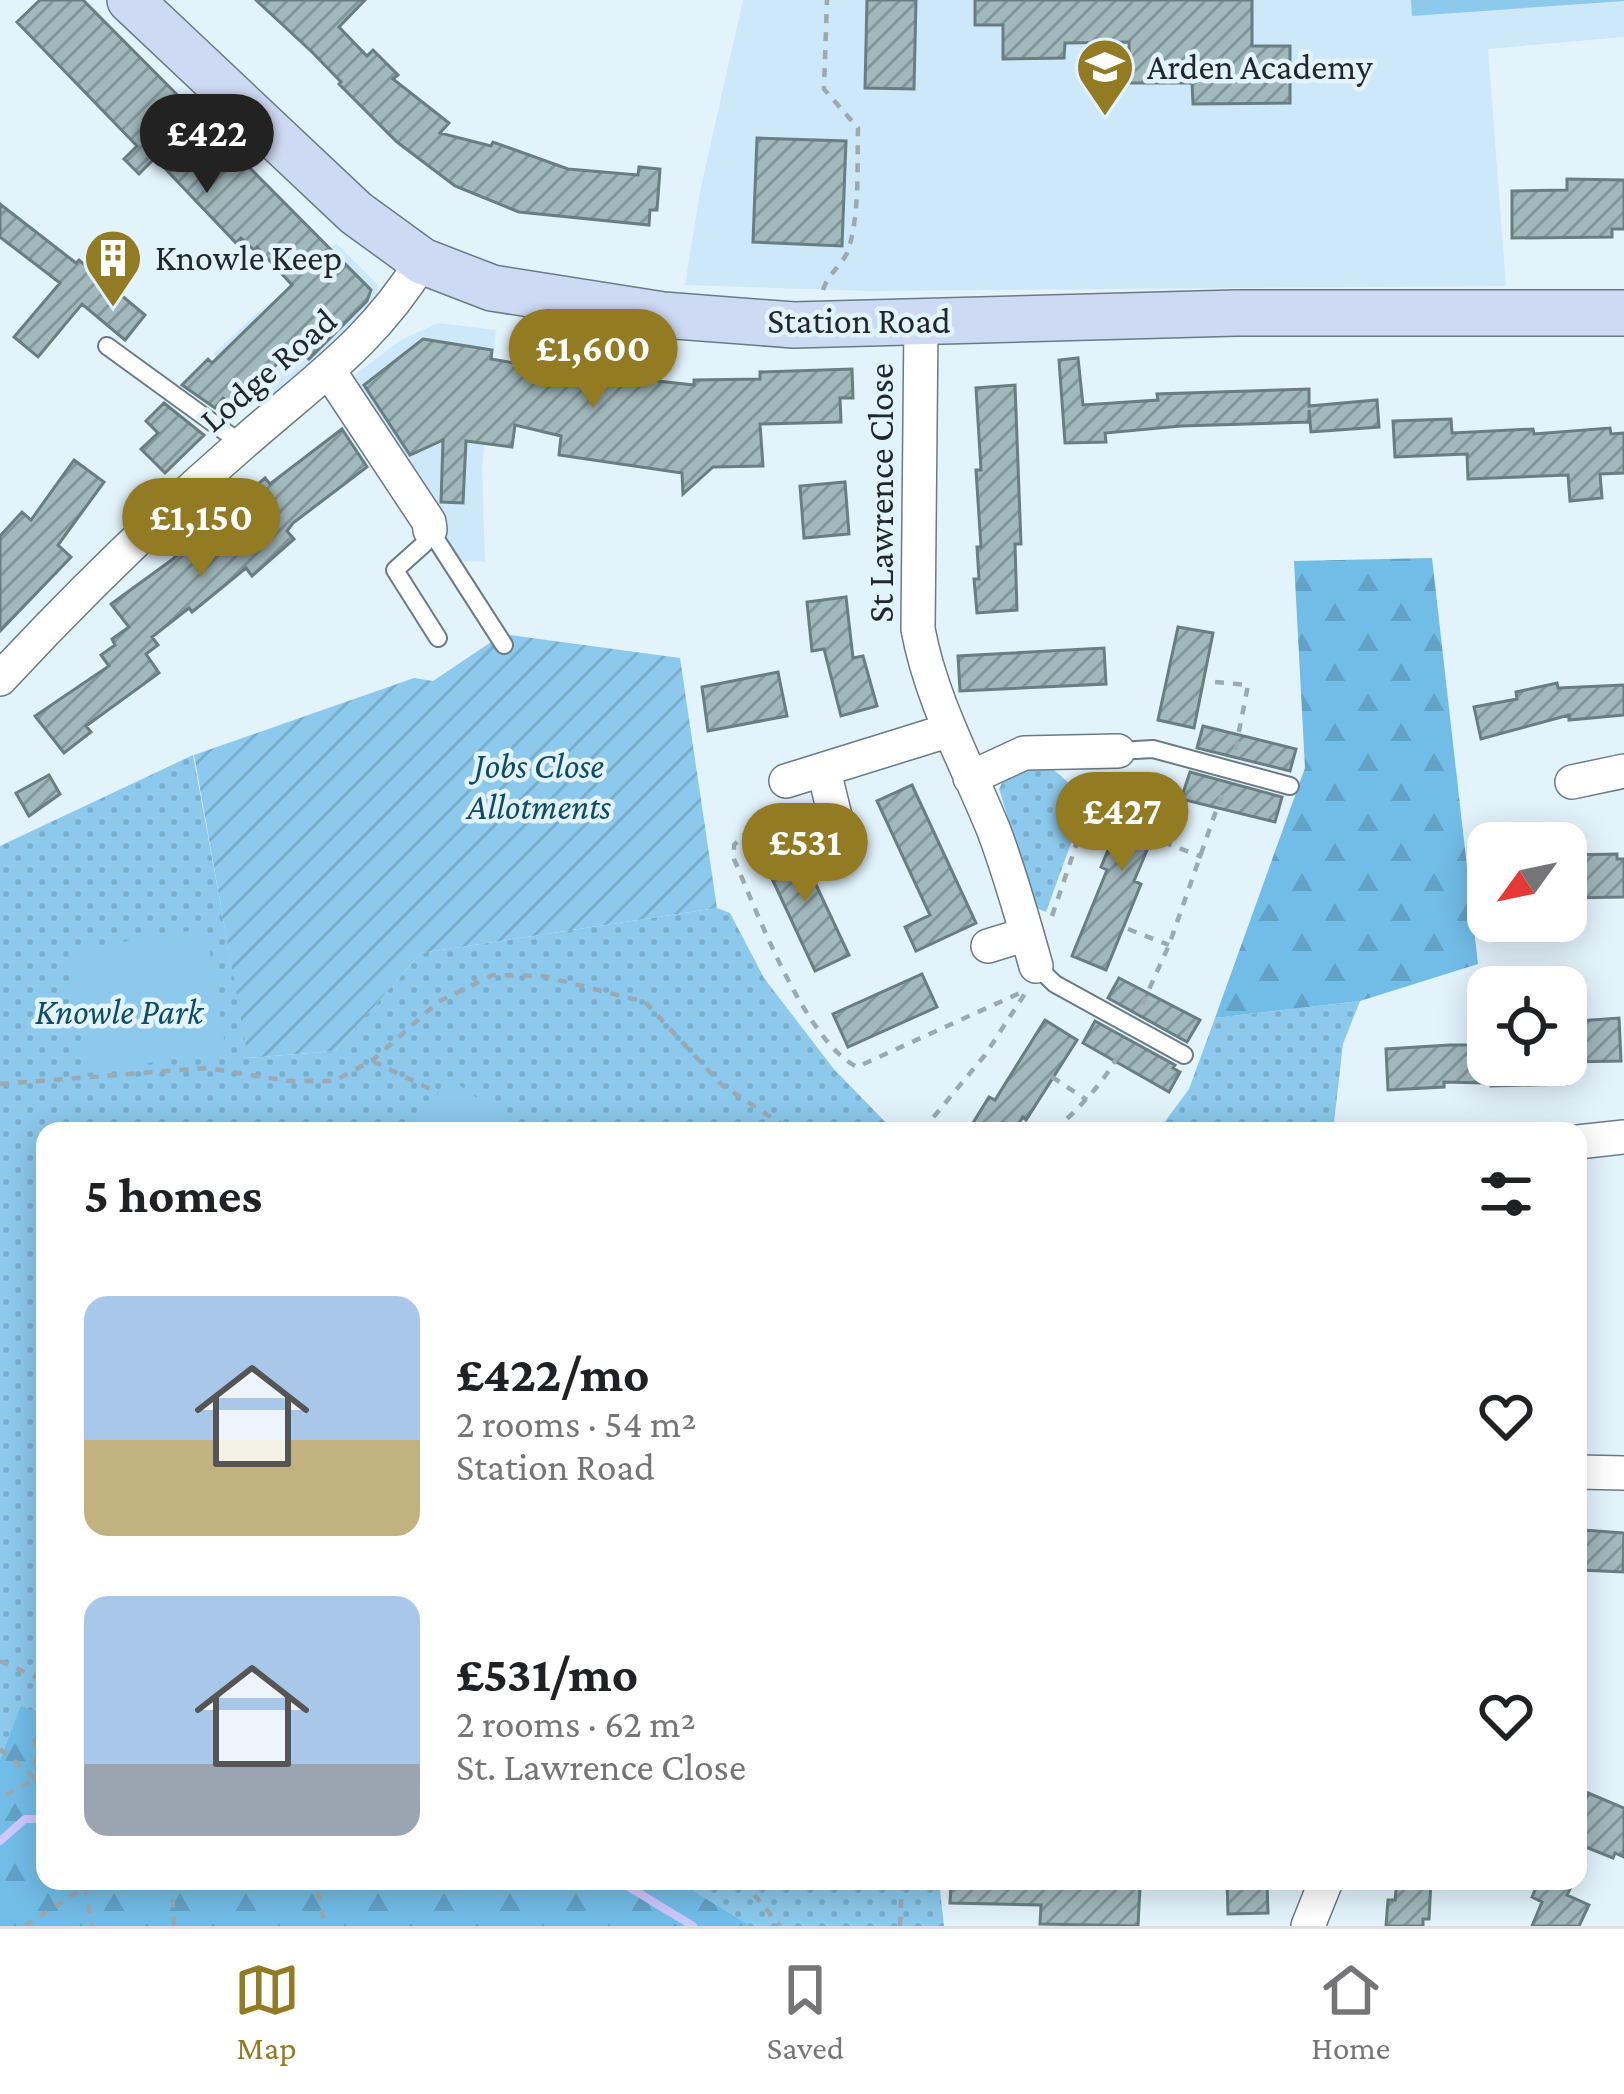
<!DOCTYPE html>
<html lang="en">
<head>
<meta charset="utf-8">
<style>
  body { margin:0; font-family:"Crimson Pro",serif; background:#f2f2f2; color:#202124; height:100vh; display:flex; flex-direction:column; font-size:45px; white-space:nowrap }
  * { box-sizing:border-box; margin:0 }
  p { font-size:39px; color:#757577 }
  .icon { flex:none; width:66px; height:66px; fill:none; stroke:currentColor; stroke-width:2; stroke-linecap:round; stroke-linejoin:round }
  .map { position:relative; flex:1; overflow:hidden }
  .side { position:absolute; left:36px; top:1122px; width:1551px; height:768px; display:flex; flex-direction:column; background:#fff; border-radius:24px; box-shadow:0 6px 30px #0003 }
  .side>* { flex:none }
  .needle { width:78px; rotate:237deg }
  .controls { position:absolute; left:1467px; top:822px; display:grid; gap:24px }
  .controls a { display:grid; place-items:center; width:120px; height:120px; border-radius:24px; background:#fff; box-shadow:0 6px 30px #0003; font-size:60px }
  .price { position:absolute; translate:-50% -102px; padding:0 27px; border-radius:42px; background:#927b22; color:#fff; font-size:39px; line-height:78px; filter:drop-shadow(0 3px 6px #0008) }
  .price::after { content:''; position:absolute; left:50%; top:72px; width:36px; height:27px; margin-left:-18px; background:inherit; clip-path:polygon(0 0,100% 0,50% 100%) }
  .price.on { background:#222; color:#fff }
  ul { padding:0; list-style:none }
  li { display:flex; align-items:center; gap:36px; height:300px; padding:0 48px }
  li span { display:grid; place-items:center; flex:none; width:336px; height:240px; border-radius:24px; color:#555 }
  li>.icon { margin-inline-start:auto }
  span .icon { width:144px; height:144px; fill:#fffc; stroke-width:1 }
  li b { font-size:51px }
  h2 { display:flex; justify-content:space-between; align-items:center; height:144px; padding:0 48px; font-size:51px }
  .tabs { display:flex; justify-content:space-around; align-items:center; height:168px; border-top:3px solid #e0e0e0; background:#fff; font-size:33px; color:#757577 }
  .tabs a { display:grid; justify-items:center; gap:6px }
  .tabs .on { color:#927b22 }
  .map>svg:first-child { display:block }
  .built { fill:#cde8f9 }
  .grass { fill:url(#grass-dots) }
  .forest { fill:url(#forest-firs) }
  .garden { fill:url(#garden-furrows) }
  .pitch { fill:#8cc9ec }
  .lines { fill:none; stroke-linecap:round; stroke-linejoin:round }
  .stream { stroke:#cfc7ff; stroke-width:8 }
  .building { fill:url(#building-hatch); stroke:#687e81; stroke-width:3 }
  .service-casing { stroke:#6a7b86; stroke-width:20 }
  .minor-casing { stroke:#6a7b86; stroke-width:36 }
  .secondary-casing { stroke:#6a7b86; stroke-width:48 }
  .path { stroke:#9ca9b0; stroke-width:4.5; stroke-dasharray:9 9; stroke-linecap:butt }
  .service { stroke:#fff; stroke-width:16 }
  .minor { stroke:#fff; stroke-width:33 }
  .secondary { stroke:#cedaf3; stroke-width:45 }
  .labels { text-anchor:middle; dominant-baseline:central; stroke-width:9; stroke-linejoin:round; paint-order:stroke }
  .poi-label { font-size:36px; fill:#21282d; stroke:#e3f3fc; text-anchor:start }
  .street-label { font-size:36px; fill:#21282d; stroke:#e3f3fc }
  .park-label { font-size:36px; font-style:italic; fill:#0e4c68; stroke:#e3f3fc }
</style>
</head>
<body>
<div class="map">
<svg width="1624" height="1926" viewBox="0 0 1624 1926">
  <defs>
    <pattern id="grass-dots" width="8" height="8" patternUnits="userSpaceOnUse" patternTransform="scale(3)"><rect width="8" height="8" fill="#8cc9ec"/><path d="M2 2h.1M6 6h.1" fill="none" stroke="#78adcb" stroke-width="1.8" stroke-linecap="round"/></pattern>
    <pattern id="forest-firs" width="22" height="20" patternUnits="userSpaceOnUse" patternTransform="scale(3)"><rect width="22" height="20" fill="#72bde8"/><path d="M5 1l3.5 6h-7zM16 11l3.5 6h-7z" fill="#62a2c7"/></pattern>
    <pattern id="garden-furrows" width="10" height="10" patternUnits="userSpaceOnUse" patternTransform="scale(3)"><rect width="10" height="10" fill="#8cc9ec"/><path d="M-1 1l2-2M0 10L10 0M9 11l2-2" fill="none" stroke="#78adcb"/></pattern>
    <pattern id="building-hatch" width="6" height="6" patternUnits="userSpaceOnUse" patternTransform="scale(3)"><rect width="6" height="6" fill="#a1b8bc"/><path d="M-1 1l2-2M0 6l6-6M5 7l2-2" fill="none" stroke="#839699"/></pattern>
  </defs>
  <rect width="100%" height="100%" fill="#e3f3fc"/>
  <path class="built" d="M743 0H1624V37L1488 49 1506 286 871 291 685 285 701 187Z
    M336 243 377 284 379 303 272 407 213 354 265 306 293 286Z
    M438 323 496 330 482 468 485 562 457 561 348 380 401 340Z"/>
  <path class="grass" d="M193 755 249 1058 335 1051 421 953 717 908 730 913 764 978 833 1068 894 1131H45V1881H939L944 1926H0V846Z
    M1045 762 1087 799 1046 912 1036 908 999 789 1007 773Z
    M1360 1001 1343 1044 1333 1131H1158L1189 1089 1215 1018Z"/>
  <path class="forest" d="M1432 558 1478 964 1360 1001 1215 1018 1305 768 1294 561Z
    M21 1706 45 1715V1881H677L750 1926H0V1760Z"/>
  <path class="garden" d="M503 634 680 658 717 908 421 953 335 1051 248 1058 194 755 414 678 433 681Z"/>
  <path class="pitch" d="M1411 0H1624V1L1412 16Z
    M206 928 226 1050 88 1073 68 951Z
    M450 1078 515 1126 511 1131H427L416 1123Z"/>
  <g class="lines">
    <path class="stream" d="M0 1841 25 1819H45
      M619 1881 693 1926"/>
  </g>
  <path class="building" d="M40 0H83L371 290 367 301 309 359 296 345 257 384 254 381 233 406 223 398 215 408 182 385 208 359 212 363 292 285 257 247 254 250 241 238 236 243 155 158 139 174 124 159 137 146 17 22Z
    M256 0H365L339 27 367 56 373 50 398 75 393 79 449 123 440 133 491 146 493 142 568 169 638 175 639 167 660 169 657 210H650L649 225 519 212 455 186 397 142 339 84 341 82 312 52Z
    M867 0H916L914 89 865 88Z
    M975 0H1252V46H1290V103L1193 104 1192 83H1130L1129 42 1065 43 1064 58 1003 59V25H975Z
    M757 138 846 141 842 246 753 242Z
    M1567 179 1624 180V229H1612V237L1512 238V191L1567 190Z
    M0 204 76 263 79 260 145 315 125 340 82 304 38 357 14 337 60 283 0 237Z
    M423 339 492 350 491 359 548 369 694 385V380L760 379V372L852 369 853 398H840L841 422 760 424 763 466 713 467 683 494 682 473 559 455 561 436 515 425 512 447 466 441 463 503 441 502 443 440 410 455 364 385Z
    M1078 358 1083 405 1158 400 1157 394 1309 389V406L1377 400 1379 427 1311 432 1309 410V422L1181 426 1105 433 1106 442 1065 443 1059 360Z
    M1015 385 1021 544H1015L1017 610 977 613 974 579H979L977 547H981L976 470H981L976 388Z
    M164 403 204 435 165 473 141 449 158 433 146 421Z
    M1451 419 1452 433 1533 429 1534 434 1610 428 1611 434 1624 433V473L1600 474 1602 498 1570 501 1568 475 1468 479 1467 454 1395 457 1393 421Z
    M342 429 367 467 293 523 287 531 294 539 252 576 246 568 192 612 189 608 152 637 158 645 146 654 159 673 86 726 91 732 64 753 35 716 109 666 101 655 115 645 112 639 129 627 111 604 173 559 265 478 270 484Z
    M74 460 104 482 58 545 71 557 0 631V536L22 512 31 520Z
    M845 482 849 534 804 538 800 486Z
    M846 597 853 658 863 656 877 706 841 716 824 649 812 651 807 602Z
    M1178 627 1213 633 1194 728 1158 720Z
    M1104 648 1106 684 960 691 958 656Z
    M778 672 787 716 708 731 702 687Z
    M1557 683 1558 688 1624 685V715L1569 720V715L1481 739 1474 707 1517 699 1516 692Z
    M1203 726 1296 749 1290 771 1197 748Z
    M1190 772 1282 797 1275 822 1181 799Z
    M49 775 60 794 29 816 16 793Z
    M1138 778 1172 791 1134 881 1141 884 1106 970 1072 956 1107 870 1101 867Z
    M912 785 976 923 916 951 905 927 930 915 877 801Z
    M795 840 849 955 815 971 761 855Z
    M1617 854V859H1624V897L1566 898V855Z
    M922 974 937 1007 848 1047 833 1014Z
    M1119 978 1200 1020 1187 1042 1108 998Z
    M1619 1018 1621 1061 1566 1062V1030L1578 1029V1021Z
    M1045 1020 1077 1040 1026 1120 1023 1117 1014 1131H968L989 1097 995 1100Z
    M1095 1021 1175 1065 1173 1068 1180 1072 1169 1092 1083 1043Z
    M1450 1045H1483V1083L1444 1082V1087L1388 1090 1386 1049Z
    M1491 1065H1567V1084L1491 1086Z
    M1583 1530 1624 1533 1623 1572 1581 1570Z
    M1588 1793 1624 1808V1857L1615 1853 1613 1858 1578 1844V1819Z
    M951 1881 1140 1887 1138 1926 1040 1924 1041 1905 950 1903Z
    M1227 1881H1267L1268 1913 1228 1914Z
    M1397 1881H1431L1429 1919H1423V1926H1386L1388 1900H1395Z
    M1539 1881H1574L1567 1895 1589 1905 1579 1926H1532L1542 1902 1532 1897Z"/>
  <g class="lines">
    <defs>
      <path id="service" d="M107 346 242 444
        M438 638 395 570 424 544 430 530 504 645
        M1118 751 1153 749 1290 786
        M1036 966 1055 984 1184 1055"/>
      <path id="minor" d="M921 323 918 629C931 700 967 764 994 831 1011 876 1023 920 1036 966
        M329 371 429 522 430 530
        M0 679C77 596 158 517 243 443 311 383 374 341 422 261
        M824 771 835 816
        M970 778 1024 753 1118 751
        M786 781 950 730
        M1572 782 1624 771
        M988 946 1027 934
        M1578 1142 1624 1137
        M1578 1472 1624 1473
        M1308 1926 1326 1881"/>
      <path id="secondary" d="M130 0 356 213 422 261 492 288 663 315 794 325 1236 313H1624"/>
    </defs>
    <use href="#service" class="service-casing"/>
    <use href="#minor" class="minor-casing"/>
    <use href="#secondary" class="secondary-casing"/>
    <path class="path" d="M823 290C828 274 842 265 848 251 860 214 857 166 858 128L824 89 827 0
      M1215 682 1248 685 1235 752
      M792 809 794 818 745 834 734 845V859C757 912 805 1041 857 1067L1022 992
      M1163 842 1202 857
      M1052 916 1086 816 1091 783
      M1128 929 1169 945
      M1142 1005 1169 945 1223 791
      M373 1061 438 1093
      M1052 1077 1087 1100
      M0 1084 207 1068 288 1081H334L373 1060 438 1002 493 975 543 976 645 1002 722 1085 792 1131
      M922 1131 985 1055 1026 992
      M1054 1131C1081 1106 1106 1081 1122 1048
      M0 1661 45 1681
      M45 1724 35 1736 36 1779 45 1788
      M0 1749 36 1779 0 1798
      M172 1881 174 1926
      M305 1881 317 1888 325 1926
      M743 1881 780 1926
      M85 1887 92 1926
      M25 1926 85 1887 86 1881
      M900 1926 902 1881"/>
    <use href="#service" class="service"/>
    <use href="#minor" class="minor"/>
    <use href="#secondary" class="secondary"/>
  </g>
  <defs>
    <symbol id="school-pin" viewBox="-11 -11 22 30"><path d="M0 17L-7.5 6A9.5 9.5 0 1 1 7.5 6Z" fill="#927b22" stroke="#e3f3fc"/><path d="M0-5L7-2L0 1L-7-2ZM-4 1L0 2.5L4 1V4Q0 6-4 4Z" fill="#fff"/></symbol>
    <symbol id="building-pin" viewBox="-11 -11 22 30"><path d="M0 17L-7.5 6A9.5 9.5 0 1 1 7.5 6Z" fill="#927b22" stroke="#e3f3fc"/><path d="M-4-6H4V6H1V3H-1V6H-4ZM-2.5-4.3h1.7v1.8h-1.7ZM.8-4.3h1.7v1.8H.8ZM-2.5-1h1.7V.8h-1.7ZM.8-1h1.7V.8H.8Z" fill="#fff"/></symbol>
  </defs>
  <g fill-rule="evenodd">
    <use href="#school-pin" x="1072" y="34" width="66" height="90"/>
    <use href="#building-pin" x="80" y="225" width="66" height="90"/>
  </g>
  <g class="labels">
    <g class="poi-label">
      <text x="1147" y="67">Arden Academy</text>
      <text x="155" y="258">Knowle Keep</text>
    </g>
    <g class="street-label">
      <text x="859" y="321">Station Road</text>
      <text transform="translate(268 370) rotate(-41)">Lodge Road</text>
      <text transform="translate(881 493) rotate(-90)">St Lawrence Close</text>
    </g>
    <g class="park-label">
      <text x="539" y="766">Jobs Close<tspan x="539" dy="41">Allotments</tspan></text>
      <text x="119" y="1012">Knowle Park</text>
    </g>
  </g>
</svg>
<div class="controls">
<a><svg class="needle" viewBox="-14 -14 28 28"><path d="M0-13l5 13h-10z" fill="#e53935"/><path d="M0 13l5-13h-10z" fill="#757577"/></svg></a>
<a><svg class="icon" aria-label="locate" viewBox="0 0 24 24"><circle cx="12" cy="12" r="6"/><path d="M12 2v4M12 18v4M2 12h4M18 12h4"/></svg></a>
</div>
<b class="price on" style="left:207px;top:196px">£422</b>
<b class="price" style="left:593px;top:411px">£1,600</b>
<b class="price" style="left:201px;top:580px">£1,150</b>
<b class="price" style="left:1122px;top:874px">£427</b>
<b class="price" style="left:805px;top:905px">£531</b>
<section class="side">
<h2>5 homes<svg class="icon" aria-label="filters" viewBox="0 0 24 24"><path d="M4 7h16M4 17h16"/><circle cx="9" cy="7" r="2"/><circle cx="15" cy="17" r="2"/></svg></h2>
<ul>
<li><span style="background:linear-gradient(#a9c7e8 60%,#c2b280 0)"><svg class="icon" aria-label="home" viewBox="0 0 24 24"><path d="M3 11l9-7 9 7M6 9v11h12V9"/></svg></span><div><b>£422/mo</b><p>2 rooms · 54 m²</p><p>Station Road</p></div><svg class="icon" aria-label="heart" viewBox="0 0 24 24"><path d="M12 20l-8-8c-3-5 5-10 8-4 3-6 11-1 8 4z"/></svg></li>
<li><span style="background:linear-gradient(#a9c7e8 70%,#9aa5b1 0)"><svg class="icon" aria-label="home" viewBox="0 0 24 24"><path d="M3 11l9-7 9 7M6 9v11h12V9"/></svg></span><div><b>£531/mo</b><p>2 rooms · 62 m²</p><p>St. Lawrence Close</p></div><svg class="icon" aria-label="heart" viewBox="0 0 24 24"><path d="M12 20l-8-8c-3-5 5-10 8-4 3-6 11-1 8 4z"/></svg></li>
</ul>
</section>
</div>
<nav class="tabs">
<a class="on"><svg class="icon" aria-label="map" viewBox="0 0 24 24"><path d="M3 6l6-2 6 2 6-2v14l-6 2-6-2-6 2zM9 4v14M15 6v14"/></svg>Map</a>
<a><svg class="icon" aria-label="saved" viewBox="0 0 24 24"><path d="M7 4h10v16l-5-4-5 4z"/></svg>Saved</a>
<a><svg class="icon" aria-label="home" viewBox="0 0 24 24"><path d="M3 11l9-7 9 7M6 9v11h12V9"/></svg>Home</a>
</nav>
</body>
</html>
